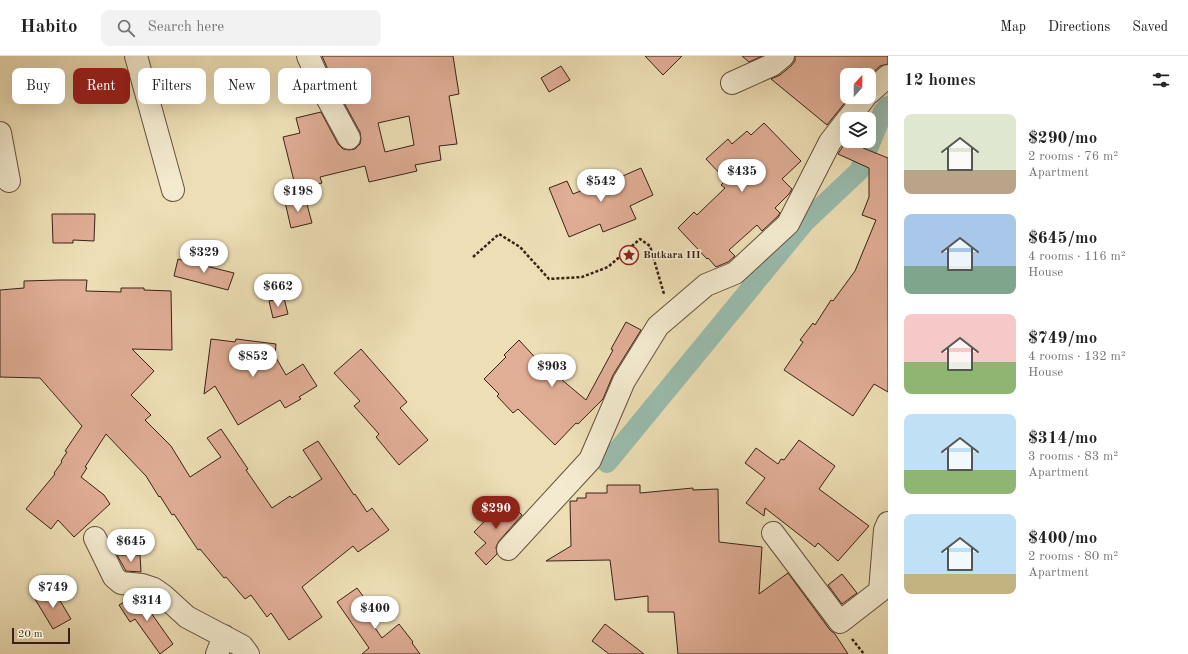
<!DOCTYPE html>
<html lang="en">
<head>
<meta charset="utf-8">
<style>
  body { margin:0; font-family:"Old Standard TT",serif; background:#f2f2f2; color:#222; height:100vh; display:flex; flex-direction:column; font-size:15px; white-space:nowrap }
  * { box-sizing:border-box; margin:0 }
  p { font-size:13px; color:#767676 }
  .icon { flex:none; width:22px; height:22px; fill:none; stroke:currentColor; stroke-width:2; stroke-linecap:round; stroke-linejoin:round }
  .map { position:relative; flex:1; overflow:hidden }
  .sheet { display:flex; flex-direction:column; background:#fff; width:300px }
  .sheet>* { flex:none }
  .hud { position:absolute; left:12px; top:12px; width:380px; height:36px; display:flex; gap:8px }
  .needle { width:26px; rotate:21deg }
  .buttons { position:absolute; left:840px; top:12px; display:grid; gap:8px }
  .buttons a { display:grid; place-items:center; width:36px; height:36px; border-radius:8px; background:#fff; box-shadow:0 4px 16px #0002; font-size:20px }
  .scale { position:absolute; left:12px; bottom:10px; width:58px; box-sizing:border-box; padding-left:4px; border:2px solid #3a2216; border-top:0; font-size:11px; line-height:14px; white-space:nowrap; color:#3a2216; -webkit-text-stroke:3px #f3eacf; paint-order:stroke }
  .price { position:absolute; translate:-50% -34px; padding:0 9px; border-radius:14px; background:#fff; color:#222; font-size:13px; line-height:26px; filter:drop-shadow(0 1px 2px #0008) }
  .price::after { content:''; position:absolute; left:50%; top:24px; width:12px; height:9px; margin-left:-6px; background:inherit; clip-path:polygon(0 0,100% 0,50% 100%) }
  .price.selected { background:#8f2418; color:#fff }
  ul { padding:0; list-style:none }
  li { display:flex; align-items:center; gap:12px; height:100px; padding:0 16px }
  li span { display:grid; place-items:center; flex:none; width:112px; height:80px; border-radius:8px; color:#555 }
  li>.icon { margin-inline-start:auto }
  span .icon { width:48px; height:48px; fill:#fffc; stroke-width:1 }
  li b { font-size:17px }
  h2 { display:flex; justify-content:space-between; align-items:center; height:48px; padding:0 16px; font-size:17px }
  .tag { padding:0 14px; border-radius:8px; background:#fff; box-shadow:0 4px 16px #0002; font-size:14px; line-height:36px }
  .tag.selected { background:#8f2418; color:#fff }
  header { display:flex; align-items:center; gap:24px; box-sizing:border-box; height:56px; padding:0 20px; background:#fff; border-bottom:1px solid #e0e0e0 }
  header strong { font-size:19px }
  nav { display:flex; gap:22px; margin-inline-start:auto; font-size:14px }
  .search { width:280px; height:36px; background:#f2f2f2; display:flex; align-items:center; gap:10px; box-sizing:border-box; padding:0 14px; border-radius:8px; color:#767676; font-size:15px }
  main { display:flex; flex:1; min-height:0 }
  .map>svg:first-child { display:block }
  .lines { fill:none; stroke-linecap:round; stroke-linejoin:round }
  .canal { stroke:#99bcae; stroke-width:20 }
  .building { fill:#e0ad95; stroke:#3a2216; fill-rule:evenodd }
  .minor-casing { stroke:#67513e; stroke-width:24 }
  .path { stroke:#3a2216; stroke-width:2.5; stroke-dasharray:3 2; stroke-linecap:butt }
  .minor { stroke:#f3eacf; stroke-width:22 }
  .labels { text-anchor:middle; dominant-baseline:central; stroke-width:3.5; stroke-linejoin:round; paint-order:stroke }
  .poi-label { font-size:11px; font-weight:bold; fill:#3a2216; stroke:#f3eacf; text-anchor:start }
</style>
</head>
<body>
<header>
<strong>Habito</strong>
<div class="search"><svg class="icon" aria-label="search" viewBox="0 0 24 24"><circle cx="10" cy="10" r="6"/><path d="M15 15l6 6"/></svg>Search here</div>
<nav><a>Map</a><a>Directions</a><a>Saved</a></nav>
</header>
<main>
<div class="map">
<svg width="888" height="598" viewBox="0 0 888 598">
  <rect width="100%" height="100%" fill="#eddeb5"/>
  <filter id="stains"><feTurbulence type="fractalNoise" baseFrequency=".005" numOctaves="4"/><feColorMatrix values="0 0 0 0 .2 0 0 0 0 .09 0 0 0 0 .02 0 0 0 .5 -.17"/></filter>
  <radialGradient id="worn" r=".72"><stop offset=".6" stop-color="#630" stop-opacity="0"/><stop offset="1" stop-color="#630" stop-opacity=".3"/></radialGradient>
  <g class="lines">
    <path class="canal" d="M607 407 805 166 859 115 883 56 888 50"/>
  </g>
  <path class="building" d="M322 0H453L459 38 449 40 457 88 439 90 441 104 415 109 417 115 369 126 365 110 320 121 322 127 296 133 283 81 300 77 296 62 321 56 338 88 343 93 349 94 355 93 360 88 361 83 360 76 336 32ZM409 60 414 89 385 96 378 67Z
    M645 0H682L663 19Z
    M742 0H762L749 6Z
    M795 0H888V8L880 10 872 17 860 12 853 19H847V44L827 69 771 23 780 19 791 10 795 5Z
    M561 10 570 24 549 36 541 22Z
    M764 67 801 105 782 123 792 133 789 138 775 152 780 157 778 160 762 175 757 169 729 194 735 200 728 206 716 211 708 202 707 203 678 172 694 156 697 159 725 132 721 129 726 124 706 103 728 83 732 88 747 75 751 79Z
    M847 84 866 85 863 92 888 102V336L874 328 853 360 784 314 803 286 800 284 813 267 815 269 831 244 833 245 855 215 876 164 862 159 869 141V112L838 98Z
    M641 112 653 139 630 150 636 163 603 176 600 168 569 181 549 132 567 125 573 138 583 134 584 137Z
    M305 141 312 167 291 172 285 146Z
    M52 158H95L94 185 73 184V187H53Z
    M178 203 234 217 228 234 174 220Z
    M59 224H87L86 235 121 236V232H144V234L171 235 172 294 132 293 154 315 131 339 151 359 145 364 171 390 190 421 221 401 207 382 221 373 248 413 246 414 272 452 290 440 292 442 322 423 303 394 318 385 354 439 355 438 367 456 372 452 389 474 358 496 353 490 302 531 322 561 289 584 271 557 267 561 251 539 245 543 226 521 224 522 200 493 198 494 174 458 172 459 160 440 159 441 146 420 106 378 85 411 87 412 81 421 104 439 110 448 74 481 58 464 51 473 26 453 55 418 54 417 62 406 61 405 67 396 65 395 82 370 40 322 0 321V234L24 232V225Z
    M284 242 288 258 273 262 269 245Z
    M626 266 641 274 613 319 603 343 578 368 576 367 555 389 518 353 513 357 497 340 499 338 484 323 506 301 504 299 519 284 542 309 543 308 586 344 613 294 611 293Z
    M211 283 235 286 236 283 276 288 275 300 286 319 303 308 317 330 299 341 301 343 285 352 280 344 238 369 215 330 204 338Z
    M361 293 407 346 400 352 428 384 399 409 376 381 379 378 354 350 360 345 334 317Z
    M799 384 835 410 819 433 869 470 838 505 818 487 815 491 765 452 764 460 746 447 765 422 745 407 756 392 778 408 781 403 784 404Z
    M607 429H640V437L693 432V434L718 433 719 486 762 491 759 538 788 517 830 574 835 578 848 598H678L674 556H648V540L615 544 610 504 546 505 571 490 570 445H577V442H586V437H607Z
    M506 443 522 459 499 485 496 491 497 498 486 509 475 497 486 487 474 476Z
    M117 499H140L141 516 126 515Z
    M842 518 857 537 842 548 828 529Z
    M357 532 366 544 359 549 382 582 399 568 413 586 412 587 420 598H362L369 592 337 546Z
    M53 533 71 563 53 573 35 543Z
    M133 541 148 544 156 550 149 554 173 588 160 598 135 563 130 566 119 549Z
    M605 568 644 598H609L592 585Z"/>
  <g class="lines">
    <defs>
      <path id="minor" d="M136 0 173 134
        M308 0 325 38 349 82
        M732 27 772 9 783 0
        M869 37 888 20
        M848 63 865 41
        M0 77 9 125
        M773 477 840 566 880 535 885 474 888 467
        M95 482 114 521 121 527 142 529 154 533 164 540 187 561 242 590 248 598
        M508 493 590 404 624 325 658 270 706 229 735 217 788 168 830 86 847 64
        M217 598 224 580"/>
    </defs>
    <use href="#minor" class="minor-casing"/>
    <path class="path" d="M473 201 499 178 520 191 549 223 582 221 608 211 640 183 650 190 664 238
      M852 583 864 598"/>
    <use href="#minor" class="minor"/>
  </g>
  <defs>
    <symbol id="sight-ring" viewBox="-11 -11 22 22"><circle r="9.5" fill="#f3eacf" stroke="#8f2418" stroke-width="1.5"/><path d="M0-6L1.8-2.2L6-1.7L2.9 1.2L3.7 5.4L0 3.3L-3.7 5.4L-2.9 1.2L-6-1.7L-1.8-2.2Z" fill="#8f2418"/></symbol>
  </defs>
  <g fill-rule="evenodd">
    <use href="#sight-ring" x="618" y="188" width="22" height="22"/>
  </g>
  <g class="labels">
    <g class="poi-label">
      <text x="643" y="199">Butkara III</text>
    </g>
  </g>
  <rect width="100%" height="100%" filter="url(#stains)"/>
  <rect width="100%" height="100%" fill="url(#worn)"/>
</svg>
<div class="buttons">
<a><svg class="needle" viewBox="-14 -14 28 28"><path d="M0-13l5 13h-10z" fill="#e53935"/><path d="M0 13l5-13h-10z" fill="#767676"/></svg></a>
<a><svg class="icon" aria-label="layers" viewBox="0 0 24 24"><path d="M12 4l9 5-9 5-9-5zM3 14l9 5 9-5"/></svg></a>
</div>
<div class="scale">20 m</div>
<b class="price" style="left:742px;top:137px">$435</b>
<b class="price" style="left:601px;top:147px">$542</b>
<b class="price" style="left:298px;top:157px">$198</b>
<b class="price" style="left:204px;top:218px">$329</b>
<b class="price" style="left:278px;top:252px">$662</b>
<b class="price" style="left:253px;top:322px">$852</b>
<b class="price" style="left:552px;top:332px">$903</b>
<b class="price selected" style="left:496px;top:474px">$290</b>
<b class="price" style="left:131px;top:507px">$645</b>
<b class="price" style="left:53px;top:553px">$749</b>
<b class="price" style="left:147px;top:566px">$314</b>
<b class="price" style="left:375px;top:574px">$400</b>
<div class="hud">
<a class="tag">Buy</a>
<a class="tag selected">Rent</a>
<a class="tag">Filters</a>
<a class="tag">New</a>
<a class="tag">Apartment</a>
</div>
</div>
<section class="sheet">
<h2>12 homes<svg class="icon" aria-label="filters" viewBox="0 0 24 24"><path d="M4 7h16M4 17h16"/><circle cx="9" cy="7" r="2"/><circle cx="15" cy="17" r="2"/></svg></h2>
<ul>
<li><span style="background:linear-gradient(#dfe7d0 70%,#b9a48a 0)"><svg class="icon" aria-label="home" viewBox="0 0 24 24"><path d="M3 11l9-7 9 7M6 9v11h12V9"/></svg></span><div><b>$290/mo</b><p>2 rooms · 76 m²</p><p>Apartment</p></div></li>
<li><span style="background:linear-gradient(#a9c7e8 65%,#7fa58c 0)"><svg class="icon" aria-label="home" viewBox="0 0 24 24"><path d="M3 11l9-7 9 7M6 9v11h12V9"/></svg></span><div><b>$645/mo</b><p>4 rooms · 116 m²</p><p>House</p></div></li>
<li><span style="background:linear-gradient(#f6c9c9 60%,#8fb573 0)"><svg class="icon" aria-label="home" viewBox="0 0 24 24"><path d="M3 11l9-7 9 7M6 9v11h12V9"/></svg></span><div><b>$749/mo</b><p>4 rooms · 132 m²</p><p>House</p></div></li>
<li><span style="background:linear-gradient(#bfe0f5 70%,#8fb573 0)"><svg class="icon" aria-label="home" viewBox="0 0 24 24"><path d="M3 11l9-7 9 7M6 9v11h12V9"/></svg></span><div><b>$314/mo</b><p>3 rooms · 83 m²</p><p>Apartment</p></div></li>
<li><span style="background:linear-gradient(#bfe0f5 75%,#c2b280 0)"><svg class="icon" aria-label="home" viewBox="0 0 24 24"><path d="M3 11l9-7 9 7M6 9v11h12V9"/></svg></span><div><b>$400/mo</b><p>2 rooms · 80 m²</p><p>Apartment</p></div></li>
</ul>
</section>
</main>
</body>
</html>
